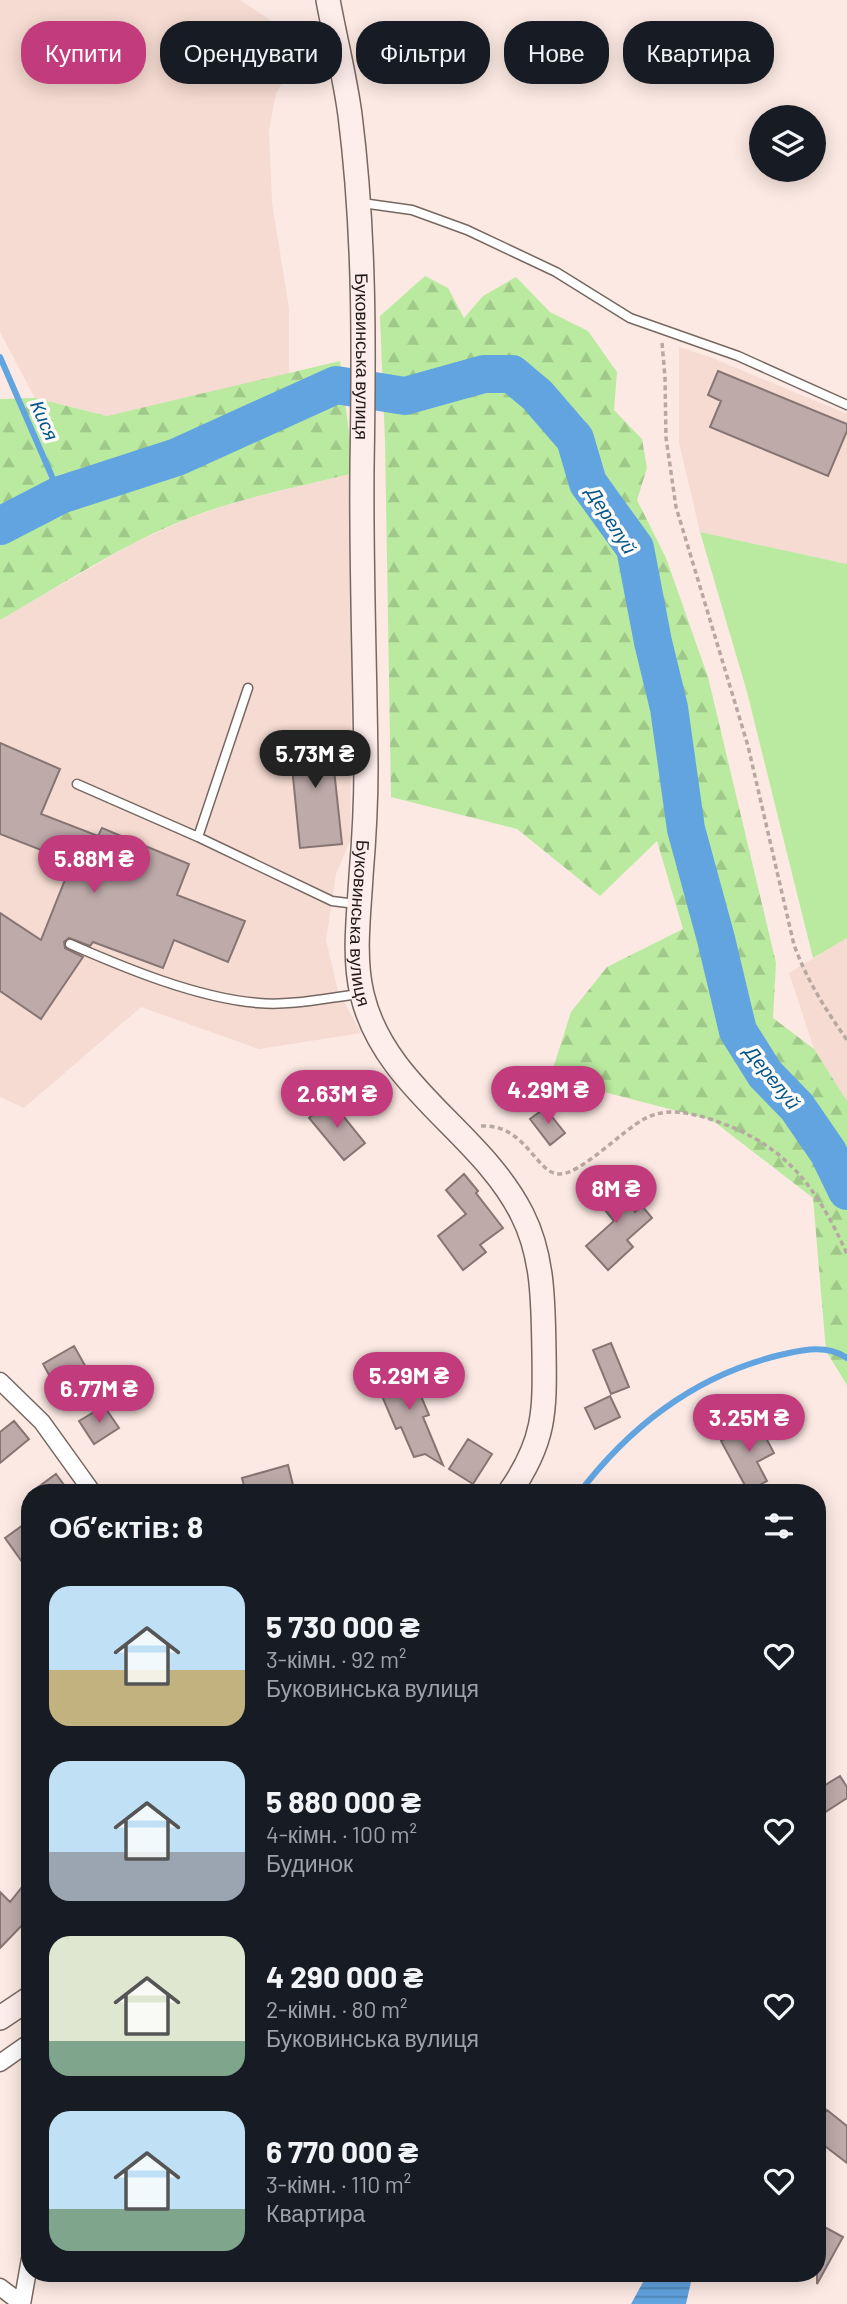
<!DOCTYPE html>
<html lang="uk">
<head>
<meta charset="utf-8">
<style>
  body { margin:0; font-family:Barlow,sans-serif; background:#242831; color:#f1f3f6; height:100vh; display:flex; flex-direction:column; font-size:26px; white-space:nowrap }
  * { box-sizing:border-box; margin:0 }
  p { font-size:23px; color:#9ea1a6 }
  .icon { flex:none; width:38px; height:38px; fill:none; stroke:currentColor; stroke-width:2; stroke-linecap:round; stroke-linejoin:round }
  .map { position:relative; flex:1; overflow:hidden }
  .panel { position:absolute; left:21px; top:1484px; width:805px; height:798px; display:flex; flex-direction:column; background:#171b24; border-radius:28px; box-shadow:0 4px 18px #0003 }
  .panel>* { flex:none }
  .top-card { position:absolute; left:21px; top:21px; width:805px; height:63px; display:flex; gap:14px }
  .buttons { position:absolute; left:749px; top:105px; display:grid; gap:14px }
  .buttons a { display:grid; place-items:center; width:77px; height:77px; border-radius:50%; background:#171b24; box-shadow:0 4px 18px #0003; font-size:35px }
  .price { position:absolute; translate:-50% -60px; padding:0 16px; border-radius:24px; background:#c23c7d; color:#fff; font-size:23px; line-height:46px; filter:drop-shadow(0 2px 4px #0008) }
  .price::after { content:''; position:absolute; left:50%; top:42px; width:21px; height:16px; margin-left:-10px; background:inherit; clip-path:polygon(0 0,100% 0,50% 100%) }
  .price.active { background:#222; color:#fff }
  ul { padding:0; list-style:none }
  li { display:flex; align-items:center; gap:21px; height:175px; padding:0 28px }
  li span { display:grid; place-items:center; flex:none; width:196px; height:140px; border-radius:21px; color:#555 }
  li>.icon { margin-inline-start:auto }
  span .icon { width:84px; height:84px; fill:#fffc; stroke-width:1 }
  li b { font-size:30px }
  h2 { display:flex; justify-content:space-between; align-items:center; height:84px; padding:0 28px; font-size:30px }
  .tag { padding:0 24px; border-radius:28px; background:#171b24; box-shadow:0 4px 18px #0003; font-size:24px; line-height:63px }
  .tag.active { background:#c23c7d; color:#fff }
  .map>svg:first-child { display:block }
  .built { fill:#f5dbd1 }
  .grass { fill:#b9eaa0 }
  .forest { fill:url(#forest-firs) }
  .water { fill:url(#water-rules) }
  .lines { fill:none; stroke-linecap:round; stroke-linejoin:round }
  .stream { stroke:#61a4e0; stroke-width:6 }
  .river { stroke:#61a4e0; stroke-width:38 }
  .building { fill:#bdaaa9; stroke:#877574; stroke-width:2 }
  .lane-casing { stroke:#766761; stroke-width:11 }
  .street-casing { stroke:#766761; stroke-width:19 }
  .secondary-casing { stroke:#766761; stroke-width:26 }
  .path { stroke:#b7a8a3; stroke-width:3.5; stroke-dasharray:5 3.5; stroke-linecap:butt }
  .lane { stroke:#fff; stroke-width:8 }
  .street { stroke:#fff; stroke-width:16 }
  .secondary { stroke:#fdedeb; stroke-width:23 }
  .labels { text-anchor:middle; dominant-baseline:central; stroke-width:7; stroke-linejoin:round; paint-order:stroke }
  .street-label { font-size:18px; fill:#201a17; stroke:#fefaf8 }
  .water-label { font-size:19px; font-style:italic; fill:#02558b; stroke:#fefaf8 }
</style>
</head>
<body>
<div class="map">
<svg width="847" height="2304" viewBox="0 0 847 2304">
  <defs>
    <pattern id="forest-firs" width="22" height="20" patternUnits="userSpaceOnUse" patternTransform="scale(1.75)"><rect width="22" height="20" fill="#b9eaa0"/><path d="M5 1l3.5 6h-7zM16 11l3.5 6h-7z" fill="#9fc889"/></pattern>
    <pattern id="water-rules" width="6" height="5" patternUnits="userSpaceOnUse" patternTransform="scale(1.75)"><rect width="6" height="5" fill="#61a4e0"/><path d="M0 2.5h6" fill="none" stroke="#5085b5"/></pattern>
  </defs>
  <rect width="100%" height="100%" fill="#fce9e3"/>
  <path class="built" d="M0 0H240L308 45 276 93 269 131 272 203 289 308V375L107 416 35 398 0 332Z
    M679 347 710 357 847 414V564L700 532 679 442Z
    M354 473 350 841 336 874 326 940 338 991 361 1033 259 1049 141 1007 24 1108 0 1097V620L134 543 189 518 243 500Z
    M847 938V1101L814 1049 789 973Z"/>
  <path class="grass" d="M700 532 847 564V938L813 958 747 692Z"/>
  <path class="forest" d="M425 276 448 288 464 318 483 296 516 277 550 312 588 331 617 372 614 410 642 439 647 468 637 500 666 558 708 677 776 963 773 1018 814 1049 847 1101V1385L826 1351 813 1198 712 1120 550 1078 571 1012 607 967 683 929 657 841 600 896 517 829 391 797 385 442 380 316Z
    M340 361 354 473C299 487 242 497 189 518 122 544 62 585 0 620V399L35 398 107 416Z"/>
  <path class="water" d="M648 2273H693L686 2304H631Z"/>
  <g class="lines">
    <path class="stream" d="M0 357 60 495
      M579 1493C630 1426 697 1375 780 1355 803 1350 826 1344 847 1358"/>
    <path class="river" d="M0 526 60 495 177 457 336 385 405 396 484 374H512L537 395 575 439 588 483 635 548 653 642 669 708 686 829 716 939 738 1031 765 1074 797 1107 828 1152 847 1191"/>
  </g>
  <path class="building" d="M718 371 847 424V431L828 476 710 427 721 401 708 395Z
    M330 732 342 844 300 848 289 736Z
    M0 743 60 769 41 814 98 836 102 828 189 864 177 895 245 921 228 962 174 940 163 968 93 942 90 946 69 938 64 942 65 948 83 957 41 1019 0 991V913L41 940 72 862 0 834Z
    M331 1101 365 1143 344 1160 309 1118Z
    M545 1108 565 1133 550 1145 530 1119Z
    M464 1174 478 1191 476 1193 503 1228 480 1245 486 1252 463 1270 438 1236 466 1214 446 1190Z
    M607 1178 635 1212 642 1206 652 1218 627 1240 633 1247 608 1270 586 1246 614 1221 590 1192Z
    M611 1343 629 1387 611 1394 593 1350Z
    M74 1346 87 1369 55 1386 43 1364Z
    M409 1368 429 1415 423 1417 443 1465 425 1454 414 1457 401 1427 396 1429 376 1382Z
    M610 1396 620 1417 595 1429 585 1408Z
    M104 1406 119 1428 94 1444 79 1421Z
    M14 1421 29 1439 0 1463V1432Z
    M757 1421 774 1453 757 1462 767 1481 748 1491 721 1441Z
    M468 1439 492 1454 473 1484 449 1469Z
    M288 1465 295 1493H246L242 1478Z
    M56 1474 70 1493H30Z
    M30 1520V1573L5 1538Z
    M840 1776 847 1787V1798L824 1813 817 1803V1790Z
    M30 1877V1917L0 1948V1892L10 1902Z
    M827 2110 847 2126V2163L817 2140V2122Z
    M817 2223 843 2237 817 2284Z"/>
  <g class="lines">
    <defs>
      <path id="lane" d="M362 203 412 210 467 230 556 272 630 318 738 356 847 405
        M248 688 198 837 332 901 356 904
        M77 784 198 837
        M70 944C125 968 197 998 258 1003 291 1006 326 998 359 994"/>
      <path id="street" d="M0 1381 42 1422 93 1493
        M0 2063 30 2042
        M0 2287 21 2303
        M22 2304 30 2259"/>
      <g id="secondary">
        <path id="s1" d="M328 0C335 38 345 77 350 115 365 233 364 350 362 468 361 568 365 667 366 767 366 803 364 840 361 876 359 914 353 956 362 994 384 1088 481 1132 522 1214 544 1257 543 1305 544 1352 545 1412 545 1442 509 1493"/>
        <path d="M0 2018 30 1998"/>
      </g>
    </defs>
    <use href="#lane" class="lane-casing"/>
    <use href="#street" class="street-casing"/>
    <use href="#secondary" class="secondary-casing"/>
    <path class="path" d="M662 343 665 377 666 438 676 507 748 746 794 945C807 980 825 1009 847 1040
      M481 1126C527 1124 536 1175 560 1174 581 1174 623 1130 644 1119 664 1108 686 1112 707 1118 783 1142 815 1183 847 1254"/>
    <use href="#lane" class="lane"/>
    <use href="#street" class="street"/>
    <use href="#secondary" class="secondary"/>
  </g>
  <g class="labels">
    <g class="street-label">
      <text stroke="none"><textPath href="#s1" startOffset="359">Буковинська вулиця</textPath></text>
      <text stroke="none"><textPath href="#s1" startOffset="926">Буковинська вулиця</textPath></text>
    </g>
    <g class="water-label">
      <text transform="translate(45 420) rotate(66)">Кися</text>
      <text transform="translate(612 520) rotate(58)">Дерелуй</text>
      <text transform="translate(773 1077) rotate(51)">Дерелуй</text>
    </g>
  </g>
</svg>
<div class="buttons">
<a><svg class="icon" aria-label="layers" viewBox="0 0 24 24"><path d="M12 4l9 5-9 5-9-5zM3 14l9 5 9-5"/></svg></a>
</div>
<b class="price active" style="left:315px;top:790px">5.73M ₴</b>
<b class="price" style="left:94px;top:895px">5.88M ₴</b>
<b class="price" style="left:548px;top:1126px">4.29M ₴</b>
<b class="price" style="left:337px;top:1130px">2.63M ₴</b>
<b class="price" style="left:616px;top:1225px">8M ₴</b>
<b class="price" style="left:409px;top:1412px">5.29M ₴</b>
<b class="price" style="left:99px;top:1425px">6.77M ₴</b>
<b class="price" style="left:749px;top:1454px">3.25M ₴</b>
<div class="top-card">
<a class="tag active">Купити</a>
<a class="tag">Орендувати</a>
<a class="tag">Фільтри</a>
<a class="tag">Нове</a>
<a class="tag">Квартира</a>
</div>
<section class="panel">
<h2>Об’єктів: 8<svg class="icon" aria-label="filters" viewBox="0 0 24 24"><path d="M4 7h16M4 17h16"/><circle cx="9" cy="7" r="2"/><circle cx="15" cy="17" r="2"/></svg></h2>
<ul>
<li><span style="background:linear-gradient(#bfe0f5 60%,#c2b280 0)"><svg class="icon" aria-label="home" viewBox="0 0 24 24"><path d="M3 11l9-7 9 7M6 9v11h12V9"/></svg></span><div><b>5 730 000 ₴</b><p>3-кімн. · 92 m²</p><p>Буковинська вулиця</p></div><svg class="icon" aria-label="heart" viewBox="0 0 24 24"><path d="M12 20l-8-8c-3-5 5-10 8-4 3-6 11-1 8 4z"/></svg></li>
<li><span style="background:linear-gradient(#bfe0f5 65%,#9aa5b1 0)"><svg class="icon" aria-label="home" viewBox="0 0 24 24"><path d="M3 11l9-7 9 7M6 9v11h12V9"/></svg></span><div><b>5 880 000 ₴</b><p>4-кімн. · 100 m²</p><p>Будинок</p></div><svg class="icon" aria-label="heart" viewBox="0 0 24 24"><path d="M12 20l-8-8c-3-5 5-10 8-4 3-6 11-1 8 4z"/></svg></li>
<li><span style="background:linear-gradient(#dfe7d0 75%,#7fa58c 0)"><svg class="icon" aria-label="home" viewBox="0 0 24 24"><path d="M3 11l9-7 9 7M6 9v11h12V9"/></svg></span><div><b>4 290 000 ₴</b><p>2-кімн. · 80 m²</p><p>Буковинська вулиця</p></div><svg class="icon" aria-label="heart" viewBox="0 0 24 24"><path d="M12 20l-8-8c-3-5 5-10 8-4 3-6 11-1 8 4z"/></svg></li>
<li><span style="background:linear-gradient(#bfe0f5 70%,#7fa58c 0)"><svg class="icon" aria-label="home" viewBox="0 0 24 24"><path d="M3 11l9-7 9 7M6 9v11h12V9"/></svg></span><div><b>6 770 000 ₴</b><p>3-кімн. · 110 m²</p><p>Квартира</p></div><svg class="icon" aria-label="heart" viewBox="0 0 24 24"><path d="M12 20l-8-8c-3-5 5-10 8-4 3-6 11-1 8 4z"/></svg></li>
</ul>
</section>
</div>
</body>
</html>
